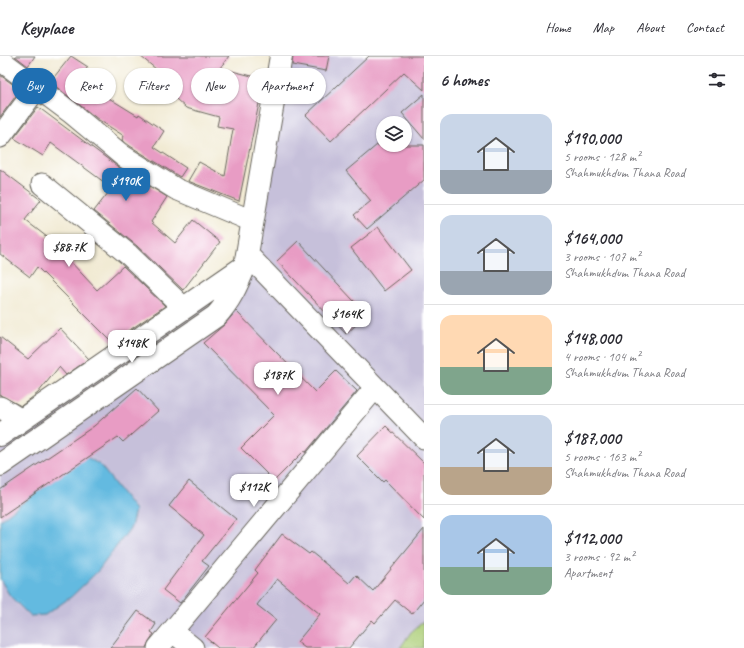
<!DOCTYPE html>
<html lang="en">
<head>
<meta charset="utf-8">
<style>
  body { margin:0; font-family:Caveat,sans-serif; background:#f2f2f3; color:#2b2b33; height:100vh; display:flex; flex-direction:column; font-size:15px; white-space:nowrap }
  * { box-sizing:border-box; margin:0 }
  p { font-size:13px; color:#7c7c81 }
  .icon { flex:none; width:22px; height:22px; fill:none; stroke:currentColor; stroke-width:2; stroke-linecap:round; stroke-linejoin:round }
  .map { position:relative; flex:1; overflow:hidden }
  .details { display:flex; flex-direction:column; background:#fff; width:320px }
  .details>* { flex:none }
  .banner { position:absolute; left:12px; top:12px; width:352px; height:36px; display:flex; gap:8px }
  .fabs { position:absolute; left:376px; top:60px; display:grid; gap:8px }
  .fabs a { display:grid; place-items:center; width:36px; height:36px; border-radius:50%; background:#fff; box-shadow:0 1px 3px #0004; font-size:20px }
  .price { position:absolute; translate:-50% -34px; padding:0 9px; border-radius:8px; background:#fff; color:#222; font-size:13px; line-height:26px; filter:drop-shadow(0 1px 2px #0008) }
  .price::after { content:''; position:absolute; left:50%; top:24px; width:12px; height:9px; margin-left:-6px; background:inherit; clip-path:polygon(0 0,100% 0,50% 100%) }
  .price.selected { background:#1f6fb2; color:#fff }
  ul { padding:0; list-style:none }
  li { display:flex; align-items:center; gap:12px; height:100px; padding:0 16px }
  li+li { border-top:1px solid #e1e1e2 }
  li span { display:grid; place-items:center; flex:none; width:112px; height:80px; border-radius:12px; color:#555 }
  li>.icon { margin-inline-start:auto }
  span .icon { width:48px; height:48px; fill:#fffc; stroke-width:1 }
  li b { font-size:17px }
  h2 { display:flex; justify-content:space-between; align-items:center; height:48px; padding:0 16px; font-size:17px }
  .tag { padding:0 14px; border-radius:18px; background:#fff; box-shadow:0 1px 3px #0004; font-size:14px; line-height:36px }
  .tag.selected { background:#1f6fb2; color:#fff }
  header { display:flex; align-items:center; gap:24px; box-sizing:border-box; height:56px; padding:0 20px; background:#fff; border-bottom:1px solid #e1e1e2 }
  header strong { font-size:19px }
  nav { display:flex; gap:22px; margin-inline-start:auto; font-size:14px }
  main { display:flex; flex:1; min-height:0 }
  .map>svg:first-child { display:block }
  .industrial { fill:#c6c0da; fill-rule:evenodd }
  .green { fill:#acce77; stroke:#64754a }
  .water { fill:#63bae0; stroke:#406b7e }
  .building { fill:#e89cc4 }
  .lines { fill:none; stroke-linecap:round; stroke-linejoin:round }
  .minor-casing { stroke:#67645c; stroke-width:23 }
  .secondary-casing { stroke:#67645c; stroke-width:24 }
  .minor { stroke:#fff; stroke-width:21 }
  .secondary { stroke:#fff; stroke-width:22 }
</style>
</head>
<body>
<header>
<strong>Keyplace</strong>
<nav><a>Home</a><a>Map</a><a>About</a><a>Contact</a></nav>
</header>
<main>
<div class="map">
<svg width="424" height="592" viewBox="0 0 424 592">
  <rect width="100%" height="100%" fill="#fff"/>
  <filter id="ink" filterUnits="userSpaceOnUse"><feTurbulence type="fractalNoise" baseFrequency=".025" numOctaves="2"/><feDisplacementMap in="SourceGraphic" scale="8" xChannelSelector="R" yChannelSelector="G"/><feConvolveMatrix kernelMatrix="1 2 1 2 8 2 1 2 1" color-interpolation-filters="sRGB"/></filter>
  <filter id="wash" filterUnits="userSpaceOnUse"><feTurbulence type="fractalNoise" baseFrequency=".012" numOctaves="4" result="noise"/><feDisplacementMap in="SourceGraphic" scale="16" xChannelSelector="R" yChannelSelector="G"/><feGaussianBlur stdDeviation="0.9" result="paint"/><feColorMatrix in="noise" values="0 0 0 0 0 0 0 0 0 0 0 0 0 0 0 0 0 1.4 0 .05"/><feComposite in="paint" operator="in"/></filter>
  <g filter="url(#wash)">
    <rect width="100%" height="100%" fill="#f1ead3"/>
    <path class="industrial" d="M274 0H420L424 3V592H0V390L235 219ZM383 67H405V89H383Z"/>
    <path class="green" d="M424 565V592H400L411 576Z"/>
    <path class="water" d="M85 400 100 409 135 454 131 471 98 515 71 541 45 559 30 560 10 540 0 523V464Z"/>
    <g id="blocks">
      <path class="building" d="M15 0H35L28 10Z
        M71 0 88 11 83 17 103 29 99 36 138 60 139 58 164 75 154 91 186 112 180 121 130 90 122 84 124 80 99 64 50 26Z
        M140 0H229L220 12 264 23 239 145 188 125 199 106 225 120 233 73 217 70 219 61 186 52 156 25 162 18Z
        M293 0H329L326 15 292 9Z
        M369 0H424V34L404 16 331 85 306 59Z
        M0 19 18 32 16 35 18 37 0 61Z
        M424 38V83L402 57Z
        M38 51 117 110 167 141 151 166 175 187 193 164 220 186 183 234 137 190 94 155 112 132 51 87 43 100 14 82Z
        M377 89H424V124L367 173 354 159 371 145 346 115Z
        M0 113 41 144 25 164 56 188 55 189 97 234 123 210 165 250 112 286 37 211 30 221 0 198Z
        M378 171 411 214 384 235 351 192Z
        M298 185 367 259 346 278 277 205Z
        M236 255 315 336 336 315 357 335 306 396 304 395 274 425 241 392 274 359 203 287 225 268Z
        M60 272 89 303 66 319 59 311 38 337 21 350 0 339V281L28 303Z
        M137 332 158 355 123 386 118 381 0 461V434L94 370Z
        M386 370 424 407V464L385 424 383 426 357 400Z
        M189 425 236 463 202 505 209 510 180 547 163 534 204 479 169 450Z
        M424 473V543L412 558 395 544 375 567 372 564 349 592H305L297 586 320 558 277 523 257 549 276 564 253 592H218L205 581 258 517 255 514 282 478 309 498 311 496 349 527 356 519 373 535Z
        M138 555 156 568 151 576 154 578 149 585 146 592H110Z"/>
    </g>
  </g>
  <g filter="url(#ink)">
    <use href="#blocks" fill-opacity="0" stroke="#67645c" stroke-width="1"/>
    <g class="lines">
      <defs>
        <path id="minor" d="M0 4 70 56 123 100 176 133 252 165
          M0 81 37 32
          M42 128 129 199 184 252
          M247 198 424 382
          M0 351 21 364
          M173 576 193 592
          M158 592 375 332"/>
        <path id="secondary" d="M0 379 245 210
          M0 409 216 260C230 245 237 229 245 210L281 0"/>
      </defs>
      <use href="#minor" class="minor-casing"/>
      <use href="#secondary" class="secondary-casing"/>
      <use href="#minor" class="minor"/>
      <use href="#secondary" class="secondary"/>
    </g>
  </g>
</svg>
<div class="fabs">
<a><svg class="icon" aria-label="layers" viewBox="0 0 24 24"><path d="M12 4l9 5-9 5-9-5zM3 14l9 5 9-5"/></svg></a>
</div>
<b class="price selected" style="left:126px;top:146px">$190K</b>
<b class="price" style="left:69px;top:212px">$88.7K</b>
<b class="price" style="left:347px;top:279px">$164K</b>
<b class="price" style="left:132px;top:308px">$148K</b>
<b class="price" style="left:278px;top:340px">$187K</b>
<b class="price" style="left:254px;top:452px">$112K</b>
<div class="banner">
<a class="tag selected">Buy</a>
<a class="tag">Rent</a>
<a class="tag">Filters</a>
<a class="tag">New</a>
<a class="tag">Apartment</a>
</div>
</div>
<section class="details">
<h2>6 homes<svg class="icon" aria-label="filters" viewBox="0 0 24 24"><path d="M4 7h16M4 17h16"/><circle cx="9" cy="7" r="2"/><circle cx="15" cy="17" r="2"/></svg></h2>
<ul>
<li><span style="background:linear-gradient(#c9d6e8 70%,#9aa5b1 0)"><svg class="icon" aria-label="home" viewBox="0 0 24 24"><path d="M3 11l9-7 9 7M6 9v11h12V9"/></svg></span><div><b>$190,000</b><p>5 rooms · 128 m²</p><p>Shahmukhdum Thana Road</p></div></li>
<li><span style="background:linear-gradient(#c9d6e8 70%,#9aa5b1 0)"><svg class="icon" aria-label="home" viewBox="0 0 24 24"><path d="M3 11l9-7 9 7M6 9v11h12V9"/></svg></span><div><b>$164,000</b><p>3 rooms · 107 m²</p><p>Shahmukhdum Thana Road</p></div></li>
<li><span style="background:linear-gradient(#ffd9b3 65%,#7fa58c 0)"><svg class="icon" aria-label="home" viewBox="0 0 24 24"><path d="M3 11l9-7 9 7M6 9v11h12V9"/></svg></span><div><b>$148,000</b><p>4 rooms · 104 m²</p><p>Shahmukhdum Thana Road</p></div></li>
<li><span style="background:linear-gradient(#c9d6e8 65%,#b9a48a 0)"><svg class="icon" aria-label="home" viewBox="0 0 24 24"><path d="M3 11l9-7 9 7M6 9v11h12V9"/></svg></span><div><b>$187,000</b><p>5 rooms · 163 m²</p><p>Shahmukhdum Thana Road</p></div></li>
<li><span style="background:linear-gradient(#a9c7e8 65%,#7fa58c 0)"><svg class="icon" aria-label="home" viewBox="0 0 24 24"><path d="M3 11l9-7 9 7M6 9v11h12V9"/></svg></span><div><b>$112,000</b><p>3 rooms · 92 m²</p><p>Apartment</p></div></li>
</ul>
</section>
</main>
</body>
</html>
